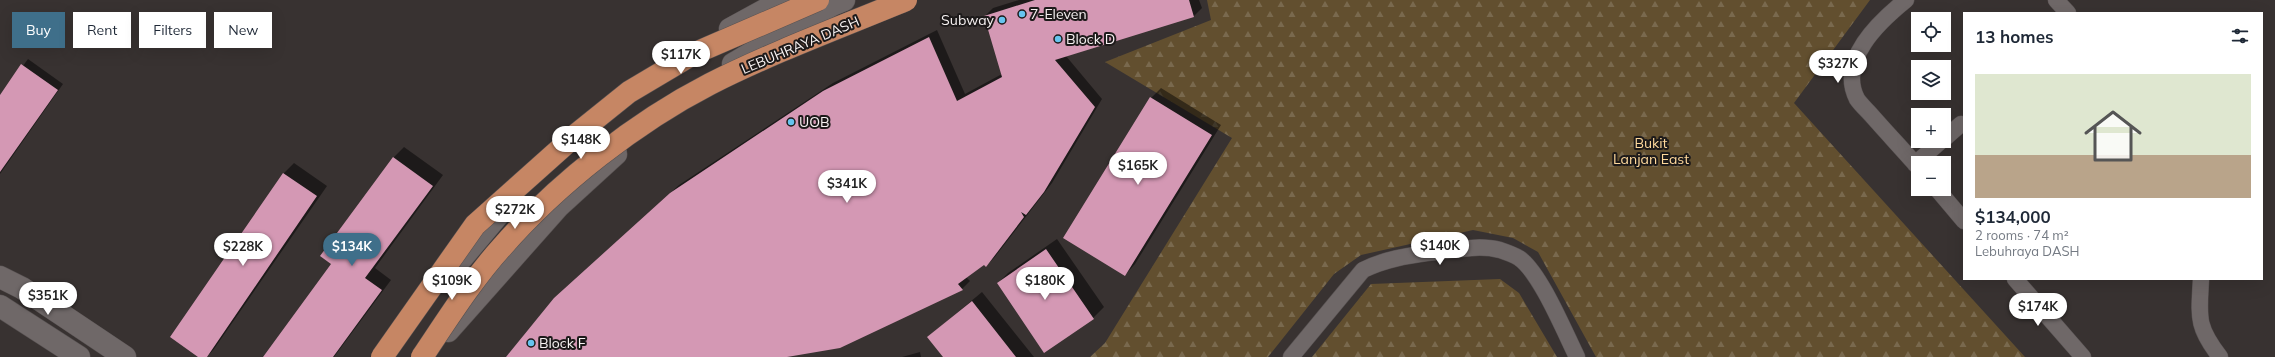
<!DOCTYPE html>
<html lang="en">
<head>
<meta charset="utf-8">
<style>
  body { margin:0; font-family:Mulish,sans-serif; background:#f2f2f3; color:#1f2937; height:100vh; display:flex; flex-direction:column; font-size:15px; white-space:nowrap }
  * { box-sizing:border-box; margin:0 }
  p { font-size:13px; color:#747a83 }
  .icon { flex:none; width:22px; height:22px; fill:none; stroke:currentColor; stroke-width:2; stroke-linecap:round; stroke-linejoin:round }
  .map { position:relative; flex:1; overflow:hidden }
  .details { position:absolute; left:1963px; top:12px; width:300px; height:268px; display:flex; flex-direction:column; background:#fff; border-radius:0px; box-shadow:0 4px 16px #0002 }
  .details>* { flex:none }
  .top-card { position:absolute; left:12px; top:12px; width:380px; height:36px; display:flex; gap:8px }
  .fabs { position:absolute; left:1911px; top:12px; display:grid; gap:8px }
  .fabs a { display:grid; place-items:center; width:40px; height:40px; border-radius:0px; background:#fff; box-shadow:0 4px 16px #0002; font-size:20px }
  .price { position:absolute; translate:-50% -34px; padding:0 9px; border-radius:14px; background:#fff; color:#222; font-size:13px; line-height:26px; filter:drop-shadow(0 1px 2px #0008) }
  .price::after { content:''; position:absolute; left:50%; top:24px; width:12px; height:9px; margin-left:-6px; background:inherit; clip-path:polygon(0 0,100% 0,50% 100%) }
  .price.selected { background:#3f6f8a; color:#fff }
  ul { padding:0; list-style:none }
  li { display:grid; align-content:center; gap:8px; height:212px; padding:0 12px }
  li span { display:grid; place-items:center; height:124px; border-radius:0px; color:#555 }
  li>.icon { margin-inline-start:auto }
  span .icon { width:72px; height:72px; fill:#fffc; stroke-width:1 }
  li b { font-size:17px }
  h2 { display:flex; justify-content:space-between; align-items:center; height:48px; padding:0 12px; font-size:17px }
  .chip { padding:0 14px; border-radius:0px; background:#fff; box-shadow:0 4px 16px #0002; font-size:14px; line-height:36px }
  .chip.selected { background:#3f6f8a; color:#fff }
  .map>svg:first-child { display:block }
  .forest { fill:url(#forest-firs) }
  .shadow { fill:#0007 }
  .building { fill:#d498b4 }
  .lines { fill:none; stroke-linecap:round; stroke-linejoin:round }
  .street-casing { stroke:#575151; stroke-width:17 }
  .secondary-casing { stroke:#575151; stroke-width:23 }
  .street { stroke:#6f6868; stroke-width:16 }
  .secondary { stroke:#6f6868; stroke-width:22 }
  .highway-bridge-casing { stroke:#575151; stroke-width:23; stroke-linecap:butt }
  .highway-bridge { stroke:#c68664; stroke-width:22 }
  .poi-dot { fill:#66c4ef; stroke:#1d1a1a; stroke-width:1.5 }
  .labels { text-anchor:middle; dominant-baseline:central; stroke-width:4; stroke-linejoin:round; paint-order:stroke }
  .poi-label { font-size:14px; fill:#f7f2f2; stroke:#1d1a1a; text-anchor:start }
  .street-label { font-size:14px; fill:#f7f2f2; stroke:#1d1a1a }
  .park-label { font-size:14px; fill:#ffd99c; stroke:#1d1a1a }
</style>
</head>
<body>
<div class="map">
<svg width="2275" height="357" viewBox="0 0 2275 357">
  <defs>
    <pattern id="forest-firs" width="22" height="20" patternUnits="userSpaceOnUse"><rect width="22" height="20" fill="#624f2f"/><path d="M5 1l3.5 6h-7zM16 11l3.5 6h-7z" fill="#79694e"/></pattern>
  </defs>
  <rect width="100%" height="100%" fill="#383231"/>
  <path class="forest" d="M1207 0H1870L1794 103 2025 357H1596L1538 252 1513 238 1473 230 1361 255 1334 274 1268 357H1090L1105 343 1232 138 1105 62 1211 20Z
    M1500 279 1519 293 1557 357H1312L1371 284Z"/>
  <path class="shadow" d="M1019 0H1199L1202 8 1194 16 1066 56 1102 99 1052 183 994 258 986 266 984 263 966 277 970 281 962 289 780 357H507L528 330 563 290 679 185 833 83 937 30 965 94 1002 74 985 16 993 8Z
    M28 59 63 84 0 174V97Z
    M1161 88 1221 125 1135 264 1125 275 1151 98Z
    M404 147 443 175 375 268 391 280 334 357H264L333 264 322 256 394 157Z
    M294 163 327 186 214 349 207 357H200L171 337 284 173Z
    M1057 239 1104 307 1093 318 1044 352 998 283 1008 273Z
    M982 292 1034 357H944L928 337Z
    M920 352 921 357H902Z"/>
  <path class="building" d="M1035 0H1189L1194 17 1055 60 1095 107 1044 192 1026 215 1021 212 1024 217 986 267 984 265 958 284 963 290 840 348 787 357H506L554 298 670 193 823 91 929 37 957 101 1002 77 984 16Z
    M21 64 58 90 0 172V95Z
    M1150 97 1212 135 1125 276 1063 238Z
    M393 157 433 186 365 278 382 290 333 357H263L331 264 320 256Z
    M283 173 317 196 207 357H198L170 337Z
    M1046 249 1094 319 1044 353 997 283Z
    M972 301 1016 357H943L927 337Z"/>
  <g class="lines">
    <defs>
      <path id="street" d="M1906 0C1880 21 1837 60 1857 99 1861 105 1868 111 1873 117 1888 134 1903 150 1918 167
        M2056 0 2068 13
        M1944 139 1961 124
        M1915 164 1941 141
        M1937 189 1964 221
        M2015 279 2083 357
        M2201 279C2199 317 2196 326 2220 357
        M1291 357 1363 270C1389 257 1415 255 1442 251 1461 249 1481 245 1500 250 1506 252 1514 255 1519 258 1540 272 1565 333 1577 357"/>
      <path id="secondary" d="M730 29 783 0
        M733 64 832 5 844 0
        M462 258 504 208
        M0 277 22 288 125 357
        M0 306 79 357
        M448 331 558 207 616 154"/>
    </defs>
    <use href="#street" class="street-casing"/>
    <use href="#secondary" class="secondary-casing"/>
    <use href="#street" class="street"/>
    <use href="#secondary" class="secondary"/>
    <defs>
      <path id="highway-bridge" d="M382 357 475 225 578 133 629 92 693 54 818 0
        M422 357C447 320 472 280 502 247 557 184 636 122 710 84 773 52 841 27 906 0"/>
    </defs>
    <use href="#highway-bridge" class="highway-bridge-casing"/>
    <use href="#highway-bridge" class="highway-bridge"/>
  </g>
  <g class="poi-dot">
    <circle cx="1022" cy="14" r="4"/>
    <circle cx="1002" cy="20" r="4"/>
    <circle cx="1058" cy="39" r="4"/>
    <circle cx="791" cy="122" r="4"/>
    <circle cx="531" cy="343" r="4"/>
  </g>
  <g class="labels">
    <g class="poi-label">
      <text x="1030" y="14">7-Eleven</text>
      <text x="994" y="20" text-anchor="end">Subway</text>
      <text x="1066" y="39">Block D</text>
      <text x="799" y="122">UOB</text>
      <text x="539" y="343">Block F</text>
    </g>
    <g class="street-label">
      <text transform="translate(800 45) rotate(-23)">LEBUHRAYA DASH</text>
    </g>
    <g class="park-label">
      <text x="1651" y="143">Bukit<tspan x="1651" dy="16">Lanjan East</tspan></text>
    </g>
  </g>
</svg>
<div class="fabs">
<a><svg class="icon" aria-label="locate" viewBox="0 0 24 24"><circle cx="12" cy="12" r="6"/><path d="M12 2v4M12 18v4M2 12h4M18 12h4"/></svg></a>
<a><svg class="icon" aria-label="layers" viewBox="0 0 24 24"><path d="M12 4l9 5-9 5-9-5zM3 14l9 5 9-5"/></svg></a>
<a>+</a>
<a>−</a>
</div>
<b class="price" style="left:681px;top:75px">$117K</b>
<b class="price" style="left:1838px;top:84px">$327K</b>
<b class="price" style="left:581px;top:160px">$148K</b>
<b class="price" style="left:1138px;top:186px">$165K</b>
<b class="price" style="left:847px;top:204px">$341K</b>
<b class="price" style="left:515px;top:230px">$272K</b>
<b class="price" style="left:1440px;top:266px">$140K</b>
<b class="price" style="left:243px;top:267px">$228K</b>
<b class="price selected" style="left:352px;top:267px">$134K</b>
<b class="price" style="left:452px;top:301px">$109K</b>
<b class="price" style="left:1045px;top:301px">$180K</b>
<b class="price" style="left:48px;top:316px">$351K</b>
<b class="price" style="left:2038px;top:327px">$174K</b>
<div class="top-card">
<a class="chip selected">Buy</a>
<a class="chip">Rent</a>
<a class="chip">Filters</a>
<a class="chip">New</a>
</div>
<section class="details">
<h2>13 homes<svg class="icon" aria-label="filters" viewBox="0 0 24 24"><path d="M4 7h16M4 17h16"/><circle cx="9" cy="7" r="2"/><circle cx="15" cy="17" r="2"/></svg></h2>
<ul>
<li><span style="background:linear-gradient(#dfe7d0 65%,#b9a48a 0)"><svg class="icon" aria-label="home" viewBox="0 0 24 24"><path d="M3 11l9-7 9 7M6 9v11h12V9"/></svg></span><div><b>$134,000</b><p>2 rooms · 74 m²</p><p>Lebuhraya DASH</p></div></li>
</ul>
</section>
</div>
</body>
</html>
